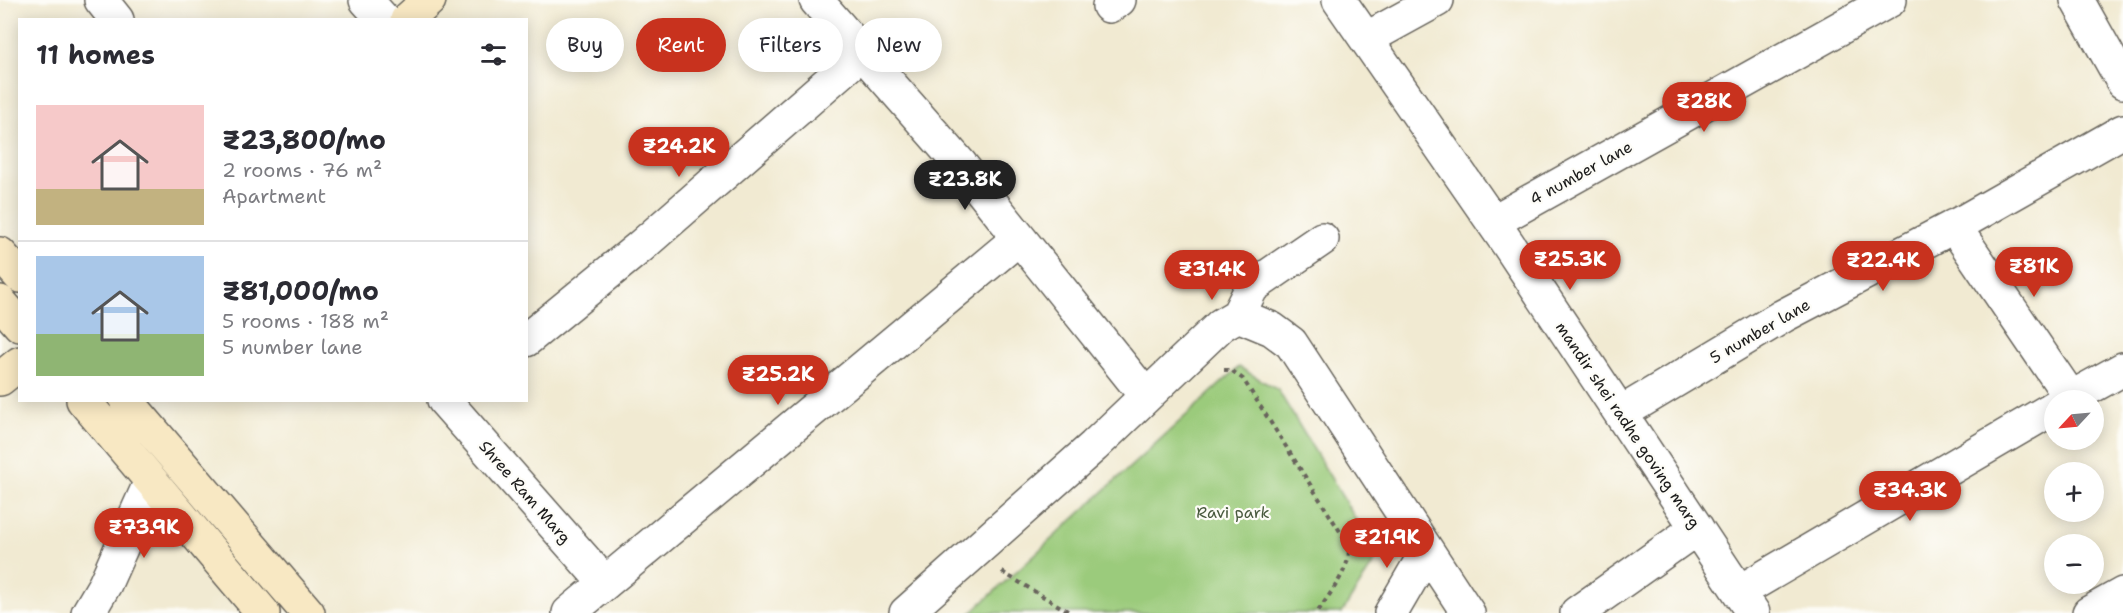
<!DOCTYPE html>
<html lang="en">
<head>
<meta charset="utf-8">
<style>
  body { margin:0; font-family:"Shantell Sans",sans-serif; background:#f7f7f7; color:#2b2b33; height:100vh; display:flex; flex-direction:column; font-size:22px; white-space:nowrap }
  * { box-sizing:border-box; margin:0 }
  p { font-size:20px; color:#7c7c81 }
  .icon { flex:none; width:33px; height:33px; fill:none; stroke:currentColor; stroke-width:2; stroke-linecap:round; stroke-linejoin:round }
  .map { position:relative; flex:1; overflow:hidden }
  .details { position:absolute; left:18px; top:18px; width:510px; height:384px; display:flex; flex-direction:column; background:#fff; border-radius:0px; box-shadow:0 3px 15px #0003 }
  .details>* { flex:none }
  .banner { position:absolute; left:546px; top:18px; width:570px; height:54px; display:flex; gap:12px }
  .needle { width:39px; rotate:244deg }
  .fabs { position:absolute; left:2044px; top:390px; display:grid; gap:12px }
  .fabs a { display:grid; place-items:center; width:60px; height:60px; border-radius:50%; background:#fff; box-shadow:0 3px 15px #0003; font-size:30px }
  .price { position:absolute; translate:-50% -51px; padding:0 14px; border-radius:21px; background:#c8321e; color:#fff; font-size:20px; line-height:39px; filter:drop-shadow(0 2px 3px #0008) }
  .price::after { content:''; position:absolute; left:50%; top:36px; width:18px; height:14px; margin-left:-9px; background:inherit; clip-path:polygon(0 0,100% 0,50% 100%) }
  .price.on { background:#222; color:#fff }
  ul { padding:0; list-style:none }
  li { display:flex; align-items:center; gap:18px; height:150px; padding:0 18px }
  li+li { border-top:2px solid #e1e1e2 }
  li span { display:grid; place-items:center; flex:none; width:168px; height:120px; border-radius:0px; color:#555 }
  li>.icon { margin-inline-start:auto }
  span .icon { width:72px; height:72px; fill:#fffc; stroke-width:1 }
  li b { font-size:26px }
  h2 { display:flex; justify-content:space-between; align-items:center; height:72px; padding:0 18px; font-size:26px }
  .pill { padding:0 21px; border-radius:27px; background:#fff; box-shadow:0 3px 15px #0003; font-size:21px; line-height:54px }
  .pill.on { background:#c8321e; color:#fff }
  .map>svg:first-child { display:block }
  .green { fill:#9bcb7b; stroke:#5c744c; stroke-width:1.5 }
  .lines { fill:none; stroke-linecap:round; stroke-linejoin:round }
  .street-casing { stroke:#67645c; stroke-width:36 }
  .secondary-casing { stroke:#67645c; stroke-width:36 }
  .path { stroke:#67645c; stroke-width:4; stroke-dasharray:4.5 4.5; stroke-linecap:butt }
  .street { stroke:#fff; stroke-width:33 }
  .secondary { stroke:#f8e8c3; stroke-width:33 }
  .labels { text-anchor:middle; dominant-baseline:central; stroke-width:4.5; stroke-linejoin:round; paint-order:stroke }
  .street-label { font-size:16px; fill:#1c1c1c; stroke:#fdfcf7 }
  .park-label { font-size:16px; fill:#48593d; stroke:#fdfcf7 }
</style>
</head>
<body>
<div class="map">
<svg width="2123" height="613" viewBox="0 0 2123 613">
  <rect width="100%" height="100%" fill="#fdfcf7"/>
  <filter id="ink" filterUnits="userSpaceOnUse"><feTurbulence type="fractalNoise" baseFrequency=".0167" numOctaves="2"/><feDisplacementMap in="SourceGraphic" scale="12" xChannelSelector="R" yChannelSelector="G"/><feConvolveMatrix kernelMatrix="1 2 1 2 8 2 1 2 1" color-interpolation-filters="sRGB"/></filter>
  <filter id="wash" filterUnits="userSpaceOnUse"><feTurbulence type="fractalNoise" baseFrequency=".008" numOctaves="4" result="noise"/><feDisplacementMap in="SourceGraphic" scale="24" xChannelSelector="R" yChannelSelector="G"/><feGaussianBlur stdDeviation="1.35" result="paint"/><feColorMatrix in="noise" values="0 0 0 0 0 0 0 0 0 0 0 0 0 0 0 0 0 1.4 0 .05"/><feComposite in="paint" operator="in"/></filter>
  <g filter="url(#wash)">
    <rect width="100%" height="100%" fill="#f1ead2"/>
    <path class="green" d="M1239 367 1278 390 1378 556 1342 613H971Z"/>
  </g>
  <g filter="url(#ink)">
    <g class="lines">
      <defs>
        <path id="street" d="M101 0 117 20
          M366 0 384 20
          M816 0 961 165 1145 395
          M1339 0 1508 244 1753 613
          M2077 0 2123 82
          M1109 6 1119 0
          M1366 39 1437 0
          M1493 222 1890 0
          M1954 226 2071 398
          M1238 315 1252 287 1322 239
          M526 340 640 247 862 53
          M444 400 605 583
          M2067 400 2123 369
          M1621 413 1783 316 1968 219 2123 131
          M1739 592 2055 407
          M88 613 105 584 151 481
          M569 613 1019 238
          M906 613 1094 446 1221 325 1238 315 1272 329 1291 343 1468 613
          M1391 613 1427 551
          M1577 613 1697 528
          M2089 613 2123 594"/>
        <path id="secondary" d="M407 20 429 0
          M0 254 20 276
          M0 302 20 325
          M0 379 20 363
          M83 400 263 613
          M126 400 308 613"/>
      </defs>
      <use href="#street" class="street-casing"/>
      <use href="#secondary" class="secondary-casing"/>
      <path class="path" d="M1224 370H1231L1243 379 1348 544C1354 566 1328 595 1317 613
        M1002 572 1071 613"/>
      <use href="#street" class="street"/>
      <use href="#secondary" class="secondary"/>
    </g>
  </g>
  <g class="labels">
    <g class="street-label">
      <text transform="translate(1581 173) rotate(-29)">4 number lane</text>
      <text transform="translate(1760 331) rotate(-30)">5 number lane</text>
      <text transform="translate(1628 425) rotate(56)">mandir shei radhe goving marg</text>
      <text transform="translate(525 492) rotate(49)">Shree Ram Marg</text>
    </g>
    <g class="park-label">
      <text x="1233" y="512">Ravi park</text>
    </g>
  </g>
</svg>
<div class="fabs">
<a><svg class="needle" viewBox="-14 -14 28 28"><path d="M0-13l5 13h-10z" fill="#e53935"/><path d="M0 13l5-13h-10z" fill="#7c7c81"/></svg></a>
<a>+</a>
<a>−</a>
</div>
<b class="price" style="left:1704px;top:133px">₹28K</b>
<b class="price" style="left:679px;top:178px">₹24.2K</b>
<b class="price on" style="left:965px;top:211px">₹23.8K</b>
<b class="price" style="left:1570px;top:291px">₹25.3K</b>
<b class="price" style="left:1883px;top:292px">₹22.4K</b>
<b class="price" style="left:2034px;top:298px">₹81K</b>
<b class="price" style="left:1212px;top:301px">₹31.4K</b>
<b class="price" style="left:778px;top:406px">₹25.2K</b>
<b class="price" style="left:1910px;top:522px">₹34.3K</b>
<b class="price" style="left:144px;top:559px">₹73.9K</b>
<b class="price" style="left:1387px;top:569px">₹21.9K</b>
<div class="banner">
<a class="pill">Buy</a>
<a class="pill on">Rent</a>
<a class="pill">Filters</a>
<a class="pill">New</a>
</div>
<section class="details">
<h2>11 homes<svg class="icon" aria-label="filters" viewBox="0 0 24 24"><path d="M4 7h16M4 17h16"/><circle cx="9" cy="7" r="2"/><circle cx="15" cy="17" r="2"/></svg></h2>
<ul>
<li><span style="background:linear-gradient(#f6c9c9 70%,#c2b280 0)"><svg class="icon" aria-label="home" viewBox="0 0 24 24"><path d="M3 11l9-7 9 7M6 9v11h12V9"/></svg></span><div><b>₹23,800/mo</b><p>2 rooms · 76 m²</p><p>Apartment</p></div></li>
<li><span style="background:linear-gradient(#a9c7e8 65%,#8fb573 0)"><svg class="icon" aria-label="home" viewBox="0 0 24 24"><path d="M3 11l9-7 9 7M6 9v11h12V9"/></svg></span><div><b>₹81,000/mo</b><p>5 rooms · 188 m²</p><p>5 number lane</p></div></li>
</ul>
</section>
</div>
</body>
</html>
